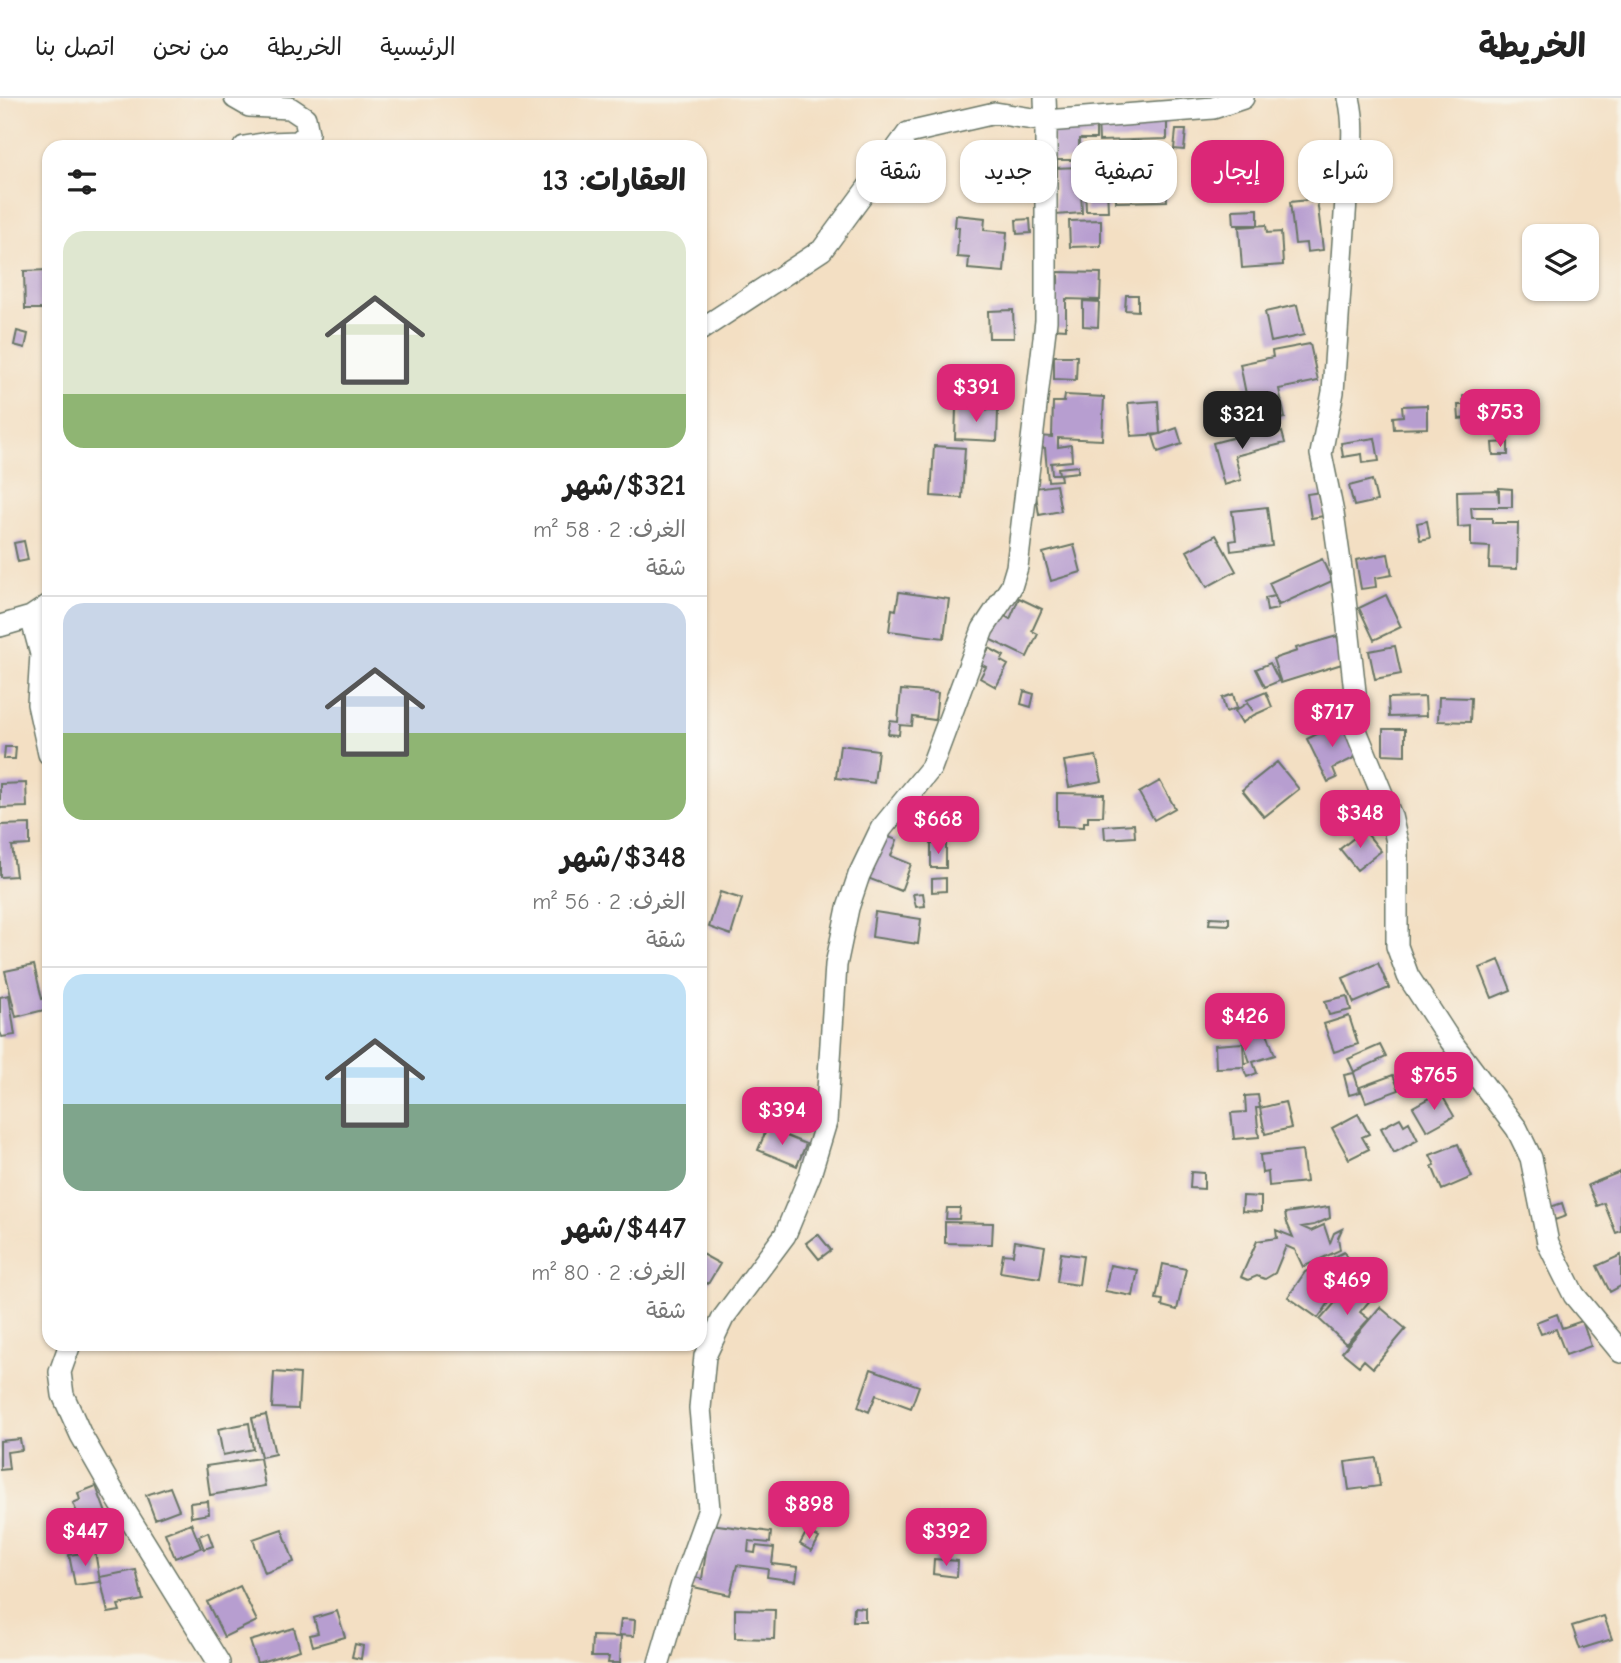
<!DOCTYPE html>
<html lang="ar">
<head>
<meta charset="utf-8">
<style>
  body { margin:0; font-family:"Comic Neue","Playpen Sans Arabic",sans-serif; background:#f6f6f6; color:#222; direction:rtl; height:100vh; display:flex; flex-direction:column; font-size:26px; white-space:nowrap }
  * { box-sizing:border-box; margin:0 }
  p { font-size:23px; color:#767676 }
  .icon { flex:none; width:38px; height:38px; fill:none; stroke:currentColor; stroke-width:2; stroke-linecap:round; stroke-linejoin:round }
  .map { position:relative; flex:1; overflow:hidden; direction:ltr }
  .side { position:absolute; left:42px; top:42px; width:665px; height:1211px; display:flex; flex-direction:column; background:#fff; border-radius:21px; box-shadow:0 2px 5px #0004; direction:rtl }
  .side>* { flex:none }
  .banner { position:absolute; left:728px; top:42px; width:665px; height:63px; direction:rtl; display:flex; gap:14px }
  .buttons { position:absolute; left:1522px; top:126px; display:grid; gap:14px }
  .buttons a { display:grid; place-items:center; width:77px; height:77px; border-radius:14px; background:#fff; box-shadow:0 2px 5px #0004; font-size:35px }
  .price { position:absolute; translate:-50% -60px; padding:0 16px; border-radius:14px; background:#db2777; color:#fff; font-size:23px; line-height:46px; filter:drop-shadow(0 2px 4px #0008) }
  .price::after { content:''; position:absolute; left:50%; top:42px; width:21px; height:16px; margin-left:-10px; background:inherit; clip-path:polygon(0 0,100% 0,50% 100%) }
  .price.current { background:#222; color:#fff }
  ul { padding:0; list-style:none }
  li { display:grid; align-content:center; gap:14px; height:371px; padding:0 21px }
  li+li { border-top:2px solid #e0e0e0 }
  li span { display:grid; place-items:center; height:217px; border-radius:21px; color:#555 }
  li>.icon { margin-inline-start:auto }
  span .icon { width:126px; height:126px; fill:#fffc; stroke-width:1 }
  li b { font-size:30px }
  h2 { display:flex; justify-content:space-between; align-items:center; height:84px; padding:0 21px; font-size:30px }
  .tag { padding:0 24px; border-radius:21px; background:#fff; box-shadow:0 2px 5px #0004; font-size:24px; line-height:63px }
  .tag.current { background:#db2777; color:#fff }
  header { display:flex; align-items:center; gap:42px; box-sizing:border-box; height:98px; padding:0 35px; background:#fff; border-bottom:2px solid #e0e0e0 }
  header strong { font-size:33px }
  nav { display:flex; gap:38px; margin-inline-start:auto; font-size:24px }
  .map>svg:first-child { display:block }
  .building { fill:#b79ed0 }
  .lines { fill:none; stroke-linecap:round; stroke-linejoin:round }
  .minor-casing { stroke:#697666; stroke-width:24 }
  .minor { stroke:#fff; stroke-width:21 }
</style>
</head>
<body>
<header>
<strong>الخريطة</strong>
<nav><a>الرئيسية</a><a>الخريطة</a><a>من نحن</a><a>اتصل بنا</a></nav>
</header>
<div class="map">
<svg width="1621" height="1565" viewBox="0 0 1621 1565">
  <rect width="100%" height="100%" fill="#f7f3e8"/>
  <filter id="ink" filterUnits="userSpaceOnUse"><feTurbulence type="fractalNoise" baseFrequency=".0143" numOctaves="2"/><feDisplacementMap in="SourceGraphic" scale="14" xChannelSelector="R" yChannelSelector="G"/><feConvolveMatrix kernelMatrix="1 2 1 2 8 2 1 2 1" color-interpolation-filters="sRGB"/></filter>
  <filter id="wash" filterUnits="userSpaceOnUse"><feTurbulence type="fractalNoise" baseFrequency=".00686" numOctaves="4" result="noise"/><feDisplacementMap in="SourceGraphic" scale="28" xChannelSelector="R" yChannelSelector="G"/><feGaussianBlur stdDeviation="1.57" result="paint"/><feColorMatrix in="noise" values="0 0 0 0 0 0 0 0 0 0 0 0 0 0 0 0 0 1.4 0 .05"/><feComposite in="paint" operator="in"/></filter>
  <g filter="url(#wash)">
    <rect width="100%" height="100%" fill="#f3dfc3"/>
    <g id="blocks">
      <path class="building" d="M1167 19V41L1099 43 1098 21Z
        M1096 23V41H1079V62H1053L1052 24Z
        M1176 32H1186L1184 52 1174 51Z
        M1080 69 1082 115 1056 117 1054 70Z
        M1166 82 1167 103 1116 104V84Z
        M1085 89H1107L1108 113H1086Z
        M1317 101 1323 152 1307 154 1306 145 1295 146 1290 104Z
        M1258 111V127H1234L1233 112Z
        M956 117 985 120 984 132 1007 134 1004 174 968 171 969 160 957 159 959 129H955Z
        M1030 121 1031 135 1017 136 1016 122Z
        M1101 122V148L1070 149 1069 123Z
        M1266 127 1267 135 1281 134 1283 167 1242 170 1239 129Z
        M49 172V188H46V211H25L24 173Z
        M1058 174 1101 175 1100 202 1066 201V231L1050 230 1051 184 1058 185Z
        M1126 197H1138V213L1125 212Z
        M1083 203 1099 204 1098 229 1083 228Z
        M1297 207 1304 237 1271 244 1265 214Z
        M1013 212 1014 240H989L988 213Z
        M17 233 28 236 25 250 14 247Z
        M1310 246 1318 283 1279 291 1285 320 1252 326 1240 266 1273 259 1272 253Z
        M1054 258H1077L1076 282 1054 281Z
        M1491 294 1493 317 1459 321 1458 307H1464L1463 298Z
        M1065 297 1104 299 1102 342 1058 340V349L1071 347 1072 363 1051 365 1052 376H1059L1058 370 1078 368V374L1060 376 1061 382 1048 383 1045 350 1038 349V338L1052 339 1053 304H1064Z
        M1158 303 1160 336 1177 330 1182 346 1158 354 1153 338 1160 336 1131 338 1128 305Z
        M1427 307V330L1394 331 1393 319 1403 318 1402 308Z
        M956 310 998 312 997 343 955 341Z
        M1270 330 1272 337 1282 334 1285 345 1235 358 1241 382 1224 387 1213 345Z
        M1375 340 1379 363 1363 365 1362 356 1343 359 1341 345Z
        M1508 344V357H1493L1492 345Z
        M934 348 965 350 962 400 931 398Z
        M1372 382 1377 403 1354 408 1349 388Z
        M1056 387 1061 413 1039 417 1035 390Z
        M1499 390 1512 391V409H1471L1472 420H1492V425H1518L1517 471 1489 470 1490 449 1471 448V428L1458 429 1457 393 1498 392 1499 404Z
        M1321 394 1324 418 1311 420 1307 396Z
        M1267 409 1272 448 1231 453 1230 443 1236 442 1232 413Z
        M1427 423 1430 440 1420 442 1417 425Z
        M1216 437 1236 473 1207 489 1187 453Z
        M24 443 28 462 18 464 14 445Z
        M1074 447 1081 474 1051 483 1043 455Z
        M1388 456 1392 477 1375 480 1376 489 1361 491 1356 462Z
        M1322 461 1332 483 1279 507 1275 499 1278 511 1267 513 1265 500 1275 498 1269 485Z
        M899 494 949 501 944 540 889 533 892 511 896 512Z
        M1386 497 1401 529 1374 542 1359 510Z
        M1019 500 1042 511 1032 533 1038 536 1027 559 989 541 1001 516 1010 521Z
        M1337 538 1345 565 1281 585 1273 561 1297 553 1296 550Z
        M1395 548 1401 576 1375 581 1369 553Z
        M989 550 1004 558 1001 563 1008 567 996 589 980 580 986 569 980 566Z
        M1270 565 1279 583 1265 589 1256 571Z
        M901 592 938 595 935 622 913 619 912 628 900 627 899 637 888 636 890 623 898 624Z
        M1024 593 1034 596 1031 609 1021 606Z
        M1266 594 1272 609 1254 617 1242 625 1235 613 1247 605 1253 613 1247 602Z
        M1233 596 1237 610 1226 614 1222 600Z
        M1425 599 1426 618 1389 619 1388 600Z
        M1439 599 1471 600 1470 624 1438 623Z
        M1341 624 1358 658 1333 670 1337 680 1328 684 1307 641Z
        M1383 631H1405V657L1383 656Z
        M840 647 878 652 874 685 836 680Z
        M5 649H16L15 661H4Z
        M1096 658 1102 683 1069 689 1064 663Z
        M1277 664 1299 691 1264 719 1242 692Z
        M1160 683 1175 710 1154 722 1139 695Z
        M26 685 27 709 0 710V686Z
        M1057 695 1104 696 1103 718H1088V724H1084V729L1057 728Z
        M1332 717 1341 728 1333 735 1324 724Z
        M30 726V747L12 748 16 778 0 779V727Z
        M1134 726 1135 739 1105 741 1104 728Z
        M932 729H946L945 745 932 744Z
        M1364 732 1381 753 1357 772 1340 751Z
        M881 736 897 742 891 758 911 766 901 793 865 779Z
        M931 746H946V770H931Z
        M946 780V793L932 794V781Z
        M720 794 742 801 731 837 709 829Z
        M923 795 925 808 916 809 913 796Z
        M875 814 921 821 918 846 872 839Z
        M1210 819 1229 820V827L1209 826Z
        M1499 862 1511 892 1492 900 1480 870Z
        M1378 865 1389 890 1354 905 1343 880Z
        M34 867 42 901 46 900 48 911 16 919 5 873Z
        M9 897 15 937 2 939 0 934V899Z
        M1347 898 1351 912 1329 917 1325 903Z
        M1349 918 1358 946 1334 954 1324 926Z
        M1266 932 1275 957 1253 964 1257 975 1247 979 1243 969 1216 970 1215 947 1243 945 1244 966 1250 964 1242 941Z
        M1380 947 1386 959 1354 974 1348 961Z
        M1354 975 1360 994 1349 997 1344 977Z
        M1393 977 1399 992 1366 1004 1360 989Z
        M1440 994 1454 1018 1427 1033 1413 1009Z
        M1258 997 1260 1010H1256L1259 1039 1234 1041 1231 1015 1246 1014 1245 998Z
        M1285 1004 1291 1030 1265 1036 1260 1010Z
        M1358 1016 1369 1036 1362 1039 1369 1051 1349 1061 1332 1030Z
        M1400 1020 1404 1027 1409 1024 1418 1042 1394 1055 1381 1030Z
        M767 1030 806 1046 797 1068 758 1052Z
        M1458 1046 1472 1079 1442 1092 1432 1068 1435 1067 1430 1057Z
        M1302 1052 1306 1084 1269 1088 1268 1074 1262 1075 1260 1057Z
        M1191 1074 1204 1075V1091L1190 1090Z
        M1620 1074 1621 1133 1616 1135 1604 1105 1597 1108 1588 1087Z
        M1243 1098 1261 1099V1114L1242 1113Z
        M1562 1105 1566 1118 1555 1122 1550 1109Z
        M1329 1109 1330 1120 1314 1127 1302 1129 1311 1133 1324 1127 1330 1145 1334 1135 1342 1131 1338 1140 1340 1152 1303 1169 1295 1152 1286 1148 1275 1175 1265 1181 1257 1178 1248 1182 1241 1179 1257 1143 1277 1140 1276 1132 1293 1139 1287 1125 1285 1115Z
        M947 1110H960L959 1121H946Z
        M945 1124 993 1125 992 1146 945 1145Z
        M818 1136 831 1152 819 1161 806 1145Z
        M1015 1143 1045 1148 1040 1180 1000 1174 1003 1156 1013 1157Z
        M1344 1154 1348 1162 1329 1171 1320 1184 1353 1166 1358 1177 1353 1184 1339 1191 1318 1220 1288 1199 1305 1174Z
        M700 1155 720 1166 708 1186 700 1182Z
        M1061 1155 1083 1158 1079 1187 1057 1184Z
        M1621 1157V1188L1610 1194 1597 1168Z
        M1163 1166 1186 1171 1177 1212 1162 1208 1163 1202 1156 1201Z
        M1110 1167 1138 1172 1133 1198 1105 1193Z
        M1361 1192 1371 1201 1360 1214 1369 1221 1346 1246 1320 1222 1341 1198 1349 1205Z
        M1380 1209 1406 1231 1373 1270 1364 1262 1359 1268 1342 1254Z
        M1557 1216 1562 1230 1582 1223 1591 1248 1566 1257 1556 1231 1541 1236 1536 1224Z
        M871 1271 919 1288 911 1310 876 1297 869 1314 858 1309Z
        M274 1274 300 1276 298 1311 272 1310Z
        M266 1317 275 1356 261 1359 252 1320Z
        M249 1325 253 1351 223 1357 218 1331Z
        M20 1341 22 1352 7 1354 9 1371 0 1372V1343Z
        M260 1360 265 1388 210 1397 206 1368Z
        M1376 1360 1380 1388 1349 1392 1345 1364Z
        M96 1388 107 1418 82 1427 73 1405 80 1402 78 1395Z
        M170 1389 179 1412 155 1421 146 1397Z
        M208 1403 209 1416 191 1419 190 1405Z
        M191 1425 201 1450 175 1460 165 1435Z
        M710 1426 771 1434 770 1445 749 1443 748 1454 755 1455 756 1448 774 1450 772 1466 798 1469 796 1483 767 1479 768 1471 737 1467 730 1497 689 1488 691 1478 702 1481Z
        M282 1431 294 1464 265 1475 253 1441Z
        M807 1433 819 1440 812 1453 800 1446Z
        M208 1434 213 1448 204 1451 199 1438Z
        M95 1453 100 1484 75 1487 69 1457Z
        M934 1461 958 1463 957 1479 933 1476Z
        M136 1472 143 1502 118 1507 120 1513 108 1515 100 1479Z
        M240 1488 257 1523 224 1539 207 1504Z
        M854 1509 865 1510V1523H853Z
        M735 1511 775 1512 774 1541 735 1540Z
        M337 1513 345 1539 313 1548 310 1537 318 1535 314 1520Z
        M1604 1518 1612 1541 1580 1551 1572 1528Z
        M621 1521 635 1522 634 1538 619 1537Z
        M294 1530 300 1552 257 1565 250 1543Z
        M592 1538 621 1539 620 1565H608L609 1559H591Z
        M355 1546 363 1548 361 1561 352 1559Z"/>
    </g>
  </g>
  <g filter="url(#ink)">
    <use href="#blocks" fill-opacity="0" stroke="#697666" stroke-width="2"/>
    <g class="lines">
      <defs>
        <path id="minor" d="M235 0 249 8 290 10 305 20 308 35 298 44 269 45 244 49
          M1349 0C1356 29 1352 57 1347 87L1333 294 1321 356 1333 415 1344 492 1355 594V630L1391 718 1397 744V848L1408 878 1447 938 1517 1031 1531 1060 1548 1145 1574 1197 1621 1254
          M700 232 822 152 908 35 995 15 1046 23 1045 0
          M31 519 41 556 38 606 49 656
          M0 528 31 519 49 507
          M70 1246 60 1274 63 1297 81 1337 117 1400 219 1565
          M659 1565 682 1486 709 1411 700 1310 705 1258 723 1220 785 1137 810 1077 826 1024 836 867 848 810 859 777 881 731 931 670 983 531 1011 489 1017 469 1046 223V23L1213 10 1243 0"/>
      </defs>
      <use href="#minor" class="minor-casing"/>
      <use href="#minor" class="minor"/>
    </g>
  </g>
</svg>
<div class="buttons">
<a><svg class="icon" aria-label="layers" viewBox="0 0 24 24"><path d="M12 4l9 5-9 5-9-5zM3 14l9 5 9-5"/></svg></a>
</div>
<b class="price" style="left:976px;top:326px">$391</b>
<b class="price" style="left:1500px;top:351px">$753</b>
<b class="price current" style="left:1242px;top:353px">$321</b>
<b class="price" style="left:1332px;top:651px">$717</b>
<b class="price" style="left:1360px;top:752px">$348</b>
<b class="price" style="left:938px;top:758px">$668</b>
<b class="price" style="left:1245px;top:955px">$426</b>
<b class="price" style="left:1434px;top:1014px">$765</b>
<b class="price" style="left:782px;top:1049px">$394</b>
<b class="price" style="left:1347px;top:1219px">$469</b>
<b class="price" style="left:809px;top:1443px">$898</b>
<b class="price" style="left:85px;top:1470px">$447</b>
<b class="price" style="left:946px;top:1470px">$392</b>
<div class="banner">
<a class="tag">شراء</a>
<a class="tag current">إيجار</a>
<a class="tag">تصفية</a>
<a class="tag">جديد</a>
<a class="tag">شقة</a>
</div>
<section class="side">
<h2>العقارات: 13<svg class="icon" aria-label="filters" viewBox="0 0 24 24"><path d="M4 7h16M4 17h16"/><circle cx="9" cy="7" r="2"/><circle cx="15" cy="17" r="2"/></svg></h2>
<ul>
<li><span style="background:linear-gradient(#dfe7d0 75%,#8fb573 0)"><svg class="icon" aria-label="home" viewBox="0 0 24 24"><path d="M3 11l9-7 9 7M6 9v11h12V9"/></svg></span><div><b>$321/شهر</b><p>الغرف: 2 · 58 m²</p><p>شقة</p></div></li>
<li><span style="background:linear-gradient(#c9d6e8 60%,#8fb573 0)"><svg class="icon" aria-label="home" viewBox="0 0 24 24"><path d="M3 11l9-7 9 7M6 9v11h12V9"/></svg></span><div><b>$348/شهر</b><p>الغرف: 2 · 56 m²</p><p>شقة</p></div></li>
<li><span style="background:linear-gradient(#bfe0f5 60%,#7fa58c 0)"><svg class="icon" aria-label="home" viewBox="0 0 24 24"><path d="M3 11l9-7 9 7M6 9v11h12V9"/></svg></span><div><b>$447/شهر</b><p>الغرف: 2 · 80 m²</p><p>شقة</p></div></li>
</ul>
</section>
</div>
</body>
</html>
